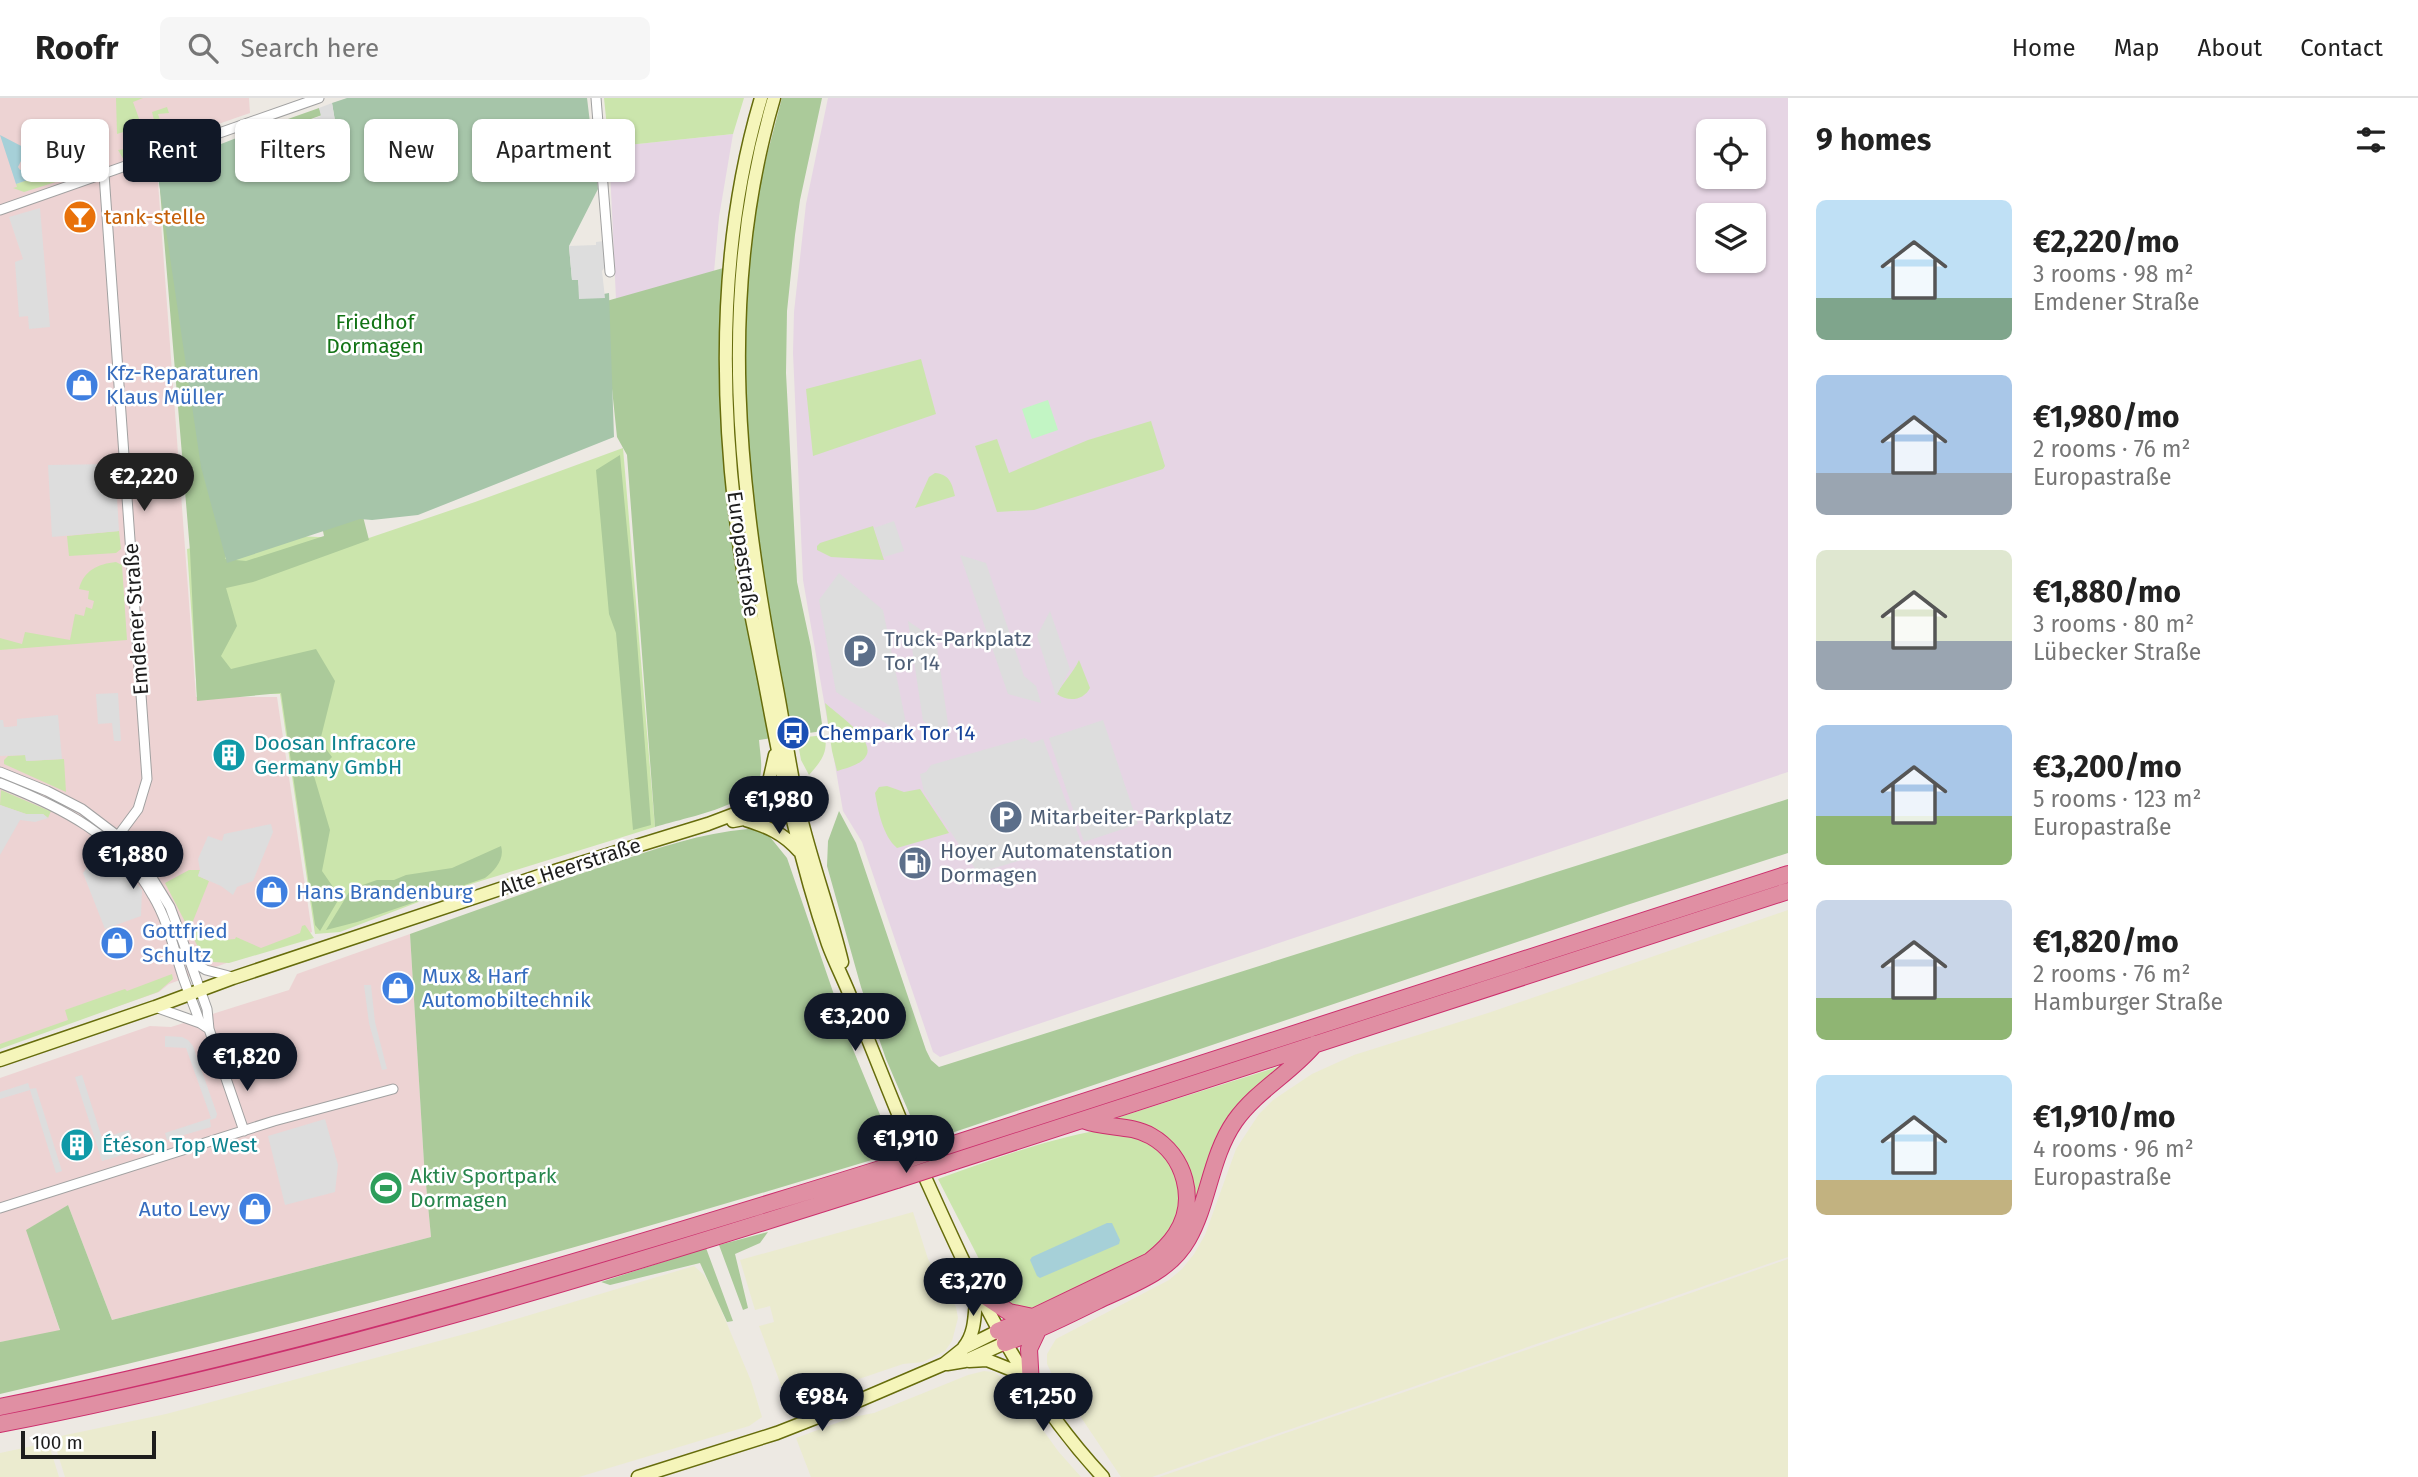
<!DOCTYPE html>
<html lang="en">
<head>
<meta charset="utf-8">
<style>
  body { margin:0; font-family:"Fira Sans",sans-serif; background:#f6f6f6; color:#222; height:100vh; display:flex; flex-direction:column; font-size:26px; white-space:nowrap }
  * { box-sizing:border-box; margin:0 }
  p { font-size:23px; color:#767676 }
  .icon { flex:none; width:38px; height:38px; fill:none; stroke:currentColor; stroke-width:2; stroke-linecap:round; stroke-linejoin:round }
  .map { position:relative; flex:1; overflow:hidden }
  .drawer { display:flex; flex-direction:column; background:#fff; width:630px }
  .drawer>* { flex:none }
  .banner { position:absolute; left:21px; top:21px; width:665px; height:63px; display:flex; gap:14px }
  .buttons { position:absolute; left:1696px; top:21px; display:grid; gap:14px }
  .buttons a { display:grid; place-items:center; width:70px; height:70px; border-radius:10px; background:#fff; box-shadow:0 2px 5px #0004; font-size:35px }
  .scale { position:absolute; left:21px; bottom:18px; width:135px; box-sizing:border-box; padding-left:7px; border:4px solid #1d1d1d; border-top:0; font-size:19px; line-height:24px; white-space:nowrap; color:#1d1d1d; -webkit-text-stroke:5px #fff; paint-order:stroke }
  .price { position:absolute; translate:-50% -60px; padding:0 16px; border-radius:24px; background:#111827; color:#fff; font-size:23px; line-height:46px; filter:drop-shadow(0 2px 4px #0008) }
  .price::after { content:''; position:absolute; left:50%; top:42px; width:21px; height:16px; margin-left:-10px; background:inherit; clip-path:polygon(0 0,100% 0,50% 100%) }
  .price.selected { background:#222; color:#fff }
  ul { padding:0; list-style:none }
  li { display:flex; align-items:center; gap:21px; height:175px; padding:0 28px }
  li span { display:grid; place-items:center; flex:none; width:196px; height:140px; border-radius:10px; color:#555 }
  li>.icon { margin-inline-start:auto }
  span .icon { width:84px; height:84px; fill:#fffc; stroke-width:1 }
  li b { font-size:30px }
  h2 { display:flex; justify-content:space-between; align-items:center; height:84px; padding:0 28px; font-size:30px }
  .tag { padding:0 24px; border-radius:10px; background:#fff; box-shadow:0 2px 5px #0004; font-size:24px; line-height:63px }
  .tag.selected { background:#111827; color:#fff }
  header { display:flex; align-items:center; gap:42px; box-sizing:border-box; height:98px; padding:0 35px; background:#fff; border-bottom:2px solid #e0e0e0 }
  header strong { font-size:33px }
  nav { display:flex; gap:38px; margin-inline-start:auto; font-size:24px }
  .search { width:490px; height:63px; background:#f6f6f6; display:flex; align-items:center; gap:18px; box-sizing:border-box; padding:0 24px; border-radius:10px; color:#767676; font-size:26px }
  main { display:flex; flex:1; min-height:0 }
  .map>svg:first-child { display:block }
  .commercial { fill:#edd3d3 }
  .industrial { fill:#e6d5e4; fill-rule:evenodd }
  .farmland { fill:#ebebcf }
  .grass { fill:#cbe5ac }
  .forest { fill:#abca9a }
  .cemetery { fill:#a6c5a9 }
  .park { fill:#c2f5c4 }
  .parking { fill:#ddd }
  .water { fill:#a6d0d8 }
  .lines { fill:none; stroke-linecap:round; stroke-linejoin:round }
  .street-casing { stroke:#a1a1a1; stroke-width:11 }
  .secondary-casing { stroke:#666c0c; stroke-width:15 }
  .highway-casing { stroke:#cc2f6d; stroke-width:18 }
  .street { stroke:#fff; stroke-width:9 }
  .secondary { stroke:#f5f5ba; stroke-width:12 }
  .highway { stroke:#e08fa3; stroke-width:16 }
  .highway-bridge-casing { stroke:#cc2f6d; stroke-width:18; stroke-linecap:butt }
  .highway-bridge { stroke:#e08fa3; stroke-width:16 }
  .labels { text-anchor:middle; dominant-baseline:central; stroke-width:5; stroke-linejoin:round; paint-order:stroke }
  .food-label { font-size:21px; fill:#c56008; stroke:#fff; text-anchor:start }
  .park-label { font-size:21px; fill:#127315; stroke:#fff }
  .shop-label { font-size:21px; fill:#366cbe; stroke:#fff; text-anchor:start }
  .street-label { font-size:21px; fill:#1d1d1d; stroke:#fff }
  .service-label { font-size:21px; fill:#4e5e75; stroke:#fff; text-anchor:start }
  .transit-label { font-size:21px; fill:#164399; stroke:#fff; text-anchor:start }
  .culture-label { font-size:21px; fill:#0d838f; stroke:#fff; text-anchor:start }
  .leisure-label { font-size:21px; fill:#27864d; stroke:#fff; text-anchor:start }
</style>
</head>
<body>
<header>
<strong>Roofr</strong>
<div class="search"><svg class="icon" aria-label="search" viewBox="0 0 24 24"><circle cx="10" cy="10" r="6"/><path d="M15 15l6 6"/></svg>Search here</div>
<nav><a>Home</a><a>Map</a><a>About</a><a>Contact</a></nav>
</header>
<main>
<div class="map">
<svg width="1788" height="1379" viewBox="0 0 1788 1379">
  <rect width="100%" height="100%" fill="#ede9e3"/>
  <path class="commercial" d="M0 0H249L250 15 138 54 133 77 157 71 196 599H277L312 834 169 886 159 894 0 949Z
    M410 836 424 1065 431 1139 112 1222 68 1107 27 1132 60 1233 0 1244V980L150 928 171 929 289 892 297 876Z"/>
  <path class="industrial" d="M828 0H1788V674L940 959 933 954 862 744 843 713 803 482 793 255 794 214 806 106ZM1708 33H1754V79H1708ZM1708 117H1754V163H1708Z
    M733 36 719 119 714 174 616 201 609 49Z"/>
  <path class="farmland" d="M1788 812V1159L1152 1379H1121L1052 1276 1047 1266V1256L1056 1241 1169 1182 1182 1171 1194 1156 1205 1137 1236 1051 1259 1016 1273 1002 1312 976 1354 957 1488 915Z
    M913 1114 928 1161 956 1209 958 1220 952 1243 945 1253 923 1264 903 1266 794 1303 790 1302 784 1295 759 1228 774 1224 770 1208 755 1212 740 1162Z
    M1788 1161V1379H1159L1665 1204Z
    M694 1168 704 1177 712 1190 751 1283 762 1319 749 1328 579 1379H65L55 1347 56 1339 166 1316 476 1233Z
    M984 1273 994 1274 1010 1286 1058 1353 1081 1379H811L796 1340 853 1319 874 1315 968 1277Z
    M42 1346 50 1350 59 1379H0V1355Z"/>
  <path class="grass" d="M116 0H143L133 4 141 26 154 22 152 14 167 9 169 15 158 16 160 22 117 36Z
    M604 0H744L733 36 609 49Z
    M157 28 139 56 124 62 118 52 125 51V39Z
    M72 54 79 72 84 70 81 76 24 94 13 90 17 89 16 86 75 65Z
    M921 261 936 316 813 358 806 291Z
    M1151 323 1165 368 1163 371 1034 412 997 414 975 348 997 341 1009 375 1088 342Z
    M623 350 655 729 442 795 340 834 315 836 280 596H197L187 451 251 436 366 441 475 404Z
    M935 375C949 376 952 385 955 398L915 410 929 379Z
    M873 428 884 462 831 459 817 452V448L820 445Z
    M119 433 121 451 116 455 69 458 67 438Z
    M116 464 122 467 127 542 0 552V540L22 546 25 534 70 542 75 516 84 518 86 509 92 511 94 503 88 501 89 493 79 491C84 472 98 466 116 464Z
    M1079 562 1090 590C1083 603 1068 604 1057 596 1064 583 1073 575 1079 562Z
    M825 605C836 615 876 642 866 658 861 667 846 670 837 673L832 653Z
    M825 637C828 656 821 663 809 677L801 662 797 640Z
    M26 657 27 663 64 661 66 694 4 666V662L8 658Z
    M887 688 904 694 920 691 949 735 897 750C883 738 878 713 875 695L879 689Z
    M1 692 45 711 51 713 48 720 43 716H26L0 707Z
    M189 772H200L198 778 209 783 191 828 224 842 235 841 236 839 261 850 300 835 302 828 305 827 314 840 229 865 213 864 198 849 165 785Z
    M172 876 173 881 158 894 0 951V946L68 922 65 912 119 893 125 891 127 893Z
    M1290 965 1243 1004 1190 1127 1181 1137 1178 1057 1107 1023Z
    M1100 1032H1120L1161 1050 1183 1089 1174 1133 1145 1159 1035 1209C1018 1214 1011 1208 998 1198L938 1081C991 1062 1044 1042 1100 1032Z"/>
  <path class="forest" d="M782 0H822L800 102 795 137 787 213 786 275 797 484 811 549 823 633 759 642C760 656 764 672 758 685 746 709 680 721 655 729L627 357 617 339 603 204 748 163 762 76Z
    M319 10 322 17 250 43 248 35Z
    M210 50 197 82 241 403 225 461 246 463 324 438 315 393 358 399 369 442 253 484 226 490 237 528 221 558 231 571 316 551 335 583 320 643 332 659 314 678 330 732 322 773 340 799 320 833 315 827 309 787 281 595 197 603 190 453 158 68Z
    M620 357 635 517 651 727 633 732 616 535 609 516 596 372Z
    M1788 701V755L1627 807 922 1045 886 961 861 889 827 768 828 743 839 713 856 745 926 952 931 962 939 969Z
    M748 731 770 734V739L787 760 852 949 895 1053 886 1056 885 1058C593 1147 298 1228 0 1296V1244L60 1232 26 1132 68 1107 112 1222 431 1139 424 1065 410 836C478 812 545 787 613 765 658 750 701 735 748 731Z
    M501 748C505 761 495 772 485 780L357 824 326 832 351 791 377 782H394L406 777 452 770Z
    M768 1134 760 1145 735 1156 748 1210 743 1212 719 1147Z
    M706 1150 733 1223 727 1224 700 1165 610 1187 601 1184Z"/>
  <path class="cemetery" d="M347 0H587L598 91 569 148 572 182H578L581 200 609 195 614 339 418 417 372 422 360 421 227 465 201 369 157 71 239 39 256 84 320 60 319 54 328 50 337 35 332 5Z"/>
  <path class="park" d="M1048 302 1058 332 1032 341 1022 311Z"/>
  <path class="parking" d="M332 5 337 35 333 45 319 54 321 60 255 84 239 39 248 35 251 43 321 18 319 10Z
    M40 110 50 229 29 231 28 218 19 219 15 164 23 161 9 119Z
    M604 143 605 169 602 173 605 200 579 201 578 182H572L569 148 596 147V144Z
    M115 366 119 433 52 439 48 367Z
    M894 423 904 453 884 459 874 430Z
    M960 457 986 465 1024 578 1036 588 1041 605 1008 596Z
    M839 475 883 512 909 640 836 594 819 502Z
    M1050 513 1070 571 1056 598 1037 538Z
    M908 523 936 542 950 640 923 623Z
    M118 595 121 643H114L112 625 98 626 96 596Z
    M58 617 62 661 26 663 25 657 0 658V622H3L4 629H7L17 628V621Z
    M1103 622 1138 726 1084 744 1049 640Z
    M1025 640 1032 645 1043 641 1081 744 978 775 924 694 920 676 926 674 931 667Z
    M0 707 26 716H43L48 720 35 724 20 722 0 757Z
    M271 726 273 734 253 783 237 789 233 797 221 788 198 778 200 772 198 761 208 738 222 743 224 736Z
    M94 740 113 756 142 792 141 818 105 831 83 775 95 758 86 751Z
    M364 887H371L375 924 387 971 382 972 369 925Z
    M165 938 182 939 188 942 193 948 217 1016 216 1020 210 1022 211 1029 167 1042 165 1035 211 1020 186 950 165 949Z
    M82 977 106 1053 103 1040 129 1032 136 1053 102 1063 75 979Z
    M28 985 30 991 36 990 62 1073 56 1075 30 992 0 1001V994Z
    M325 1021 338 1067 335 1094 285 1107 268 1038Z"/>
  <path class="water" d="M0 37 27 51 18 69 20 72 72 54 76 65 16 86Z
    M1107 1125H1112L1120 1142 1119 1146 1040 1180 1037 1178 1030 1162 1032 1159Z"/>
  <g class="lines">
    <defs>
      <path id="street" d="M596 0 610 174
        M104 76 147 681 138 711 112 746
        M0 112 319 0
        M0 674 47 693 82 711 119 739 146 770 170 809 182 841 207 911 209 931 244 1033
        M0 685C61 709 120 738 153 798 168 823 174 852 183 879 188 894 195 909 200 925L209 931
        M191 863 206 872 233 879
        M155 909 200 925
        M0 1110 274 1023 393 991"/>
      <path id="secondary" d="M761 0C716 151 719 312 742 466 749 510 759 553 767 596 783 681 800 765 828 846 835 865 844 882 851 900 876 959 898 1019 924 1077 974 1188 1019 1289 1103 1379
        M774 0C716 197 739 393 777 591 785 633 790 675 800 716 812 766 830 814 842 864
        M753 709 768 688 775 657
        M746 722C768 729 783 735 799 753
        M733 723 797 711
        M0 962 155 909 233 880 542 777 708 726 753 709 793 700
        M964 1249C977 1233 974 1212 977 1193
        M969 1263 987 1262 1022 1276
        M947 1266 965 1263 1005 1245
        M638 1379 777 1335 846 1308 944 1266 964 1250 998 1233"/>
      <path id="highway" d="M938 1051 1788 776
        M943 1067 1788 793
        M977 1193 1009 1214 1033 1219
        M998 1233 1033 1219 1150 1163C1160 1155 1169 1147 1176 1136 1198 1103 1185 1057 1151 1038 1130 1026 1106 1031 1083 1022
        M1005 1245C1036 1233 1067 1218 1097 1203 1116 1194 1136 1186 1154 1175 1167 1167 1180 1155 1188 1141 1209 1104 1210 1059 1235 1023 1257 992 1291 975 1315 946
        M1031 1288 1029 1251 1038 1232
        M0 1309C303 1248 598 1159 893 1067
        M0 1326C304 1267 602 1176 897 1082"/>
    </defs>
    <use href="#street" class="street-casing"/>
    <use href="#secondary" class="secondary-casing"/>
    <use href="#highway" class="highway-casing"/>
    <use href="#street" class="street"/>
    <use href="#secondary" class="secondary"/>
    <use href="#highway" class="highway"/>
    <defs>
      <path id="highway-bridge" d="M893 1067 938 1051
        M897 1082 943 1067"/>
    </defs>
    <use href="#highway-bridge" class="highway-bridge-casing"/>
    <use href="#highway-bridge" class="highway-bridge"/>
  </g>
  <defs>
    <symbol id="bar-disc" viewBox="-11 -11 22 22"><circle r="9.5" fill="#e8710a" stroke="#fff"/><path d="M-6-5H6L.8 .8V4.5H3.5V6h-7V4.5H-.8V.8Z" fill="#fff"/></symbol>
    <symbol id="shop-disc" viewBox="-11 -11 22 22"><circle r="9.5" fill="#3f7fe0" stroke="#fff"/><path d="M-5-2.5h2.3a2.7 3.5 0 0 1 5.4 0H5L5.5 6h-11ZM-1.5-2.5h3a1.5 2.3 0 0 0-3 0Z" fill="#fff"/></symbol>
    <symbol id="parking-disc" viewBox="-11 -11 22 22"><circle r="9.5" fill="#5c6f8a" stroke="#fff"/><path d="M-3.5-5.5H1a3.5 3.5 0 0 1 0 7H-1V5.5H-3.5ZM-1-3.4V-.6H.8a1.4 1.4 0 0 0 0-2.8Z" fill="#fff"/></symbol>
    <symbol id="bus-disc" viewBox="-11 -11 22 22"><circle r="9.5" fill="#1a4fb4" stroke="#fff"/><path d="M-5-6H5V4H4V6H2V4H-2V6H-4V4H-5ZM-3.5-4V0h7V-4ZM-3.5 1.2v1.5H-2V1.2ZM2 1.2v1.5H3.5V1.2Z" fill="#fff"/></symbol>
    <symbol id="building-disc" viewBox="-11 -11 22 22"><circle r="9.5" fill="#0f9aa8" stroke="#fff"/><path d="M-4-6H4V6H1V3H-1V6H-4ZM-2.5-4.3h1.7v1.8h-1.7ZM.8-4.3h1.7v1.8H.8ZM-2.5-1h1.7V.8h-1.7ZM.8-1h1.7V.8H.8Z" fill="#fff"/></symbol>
    <symbol id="fuel-disc" viewBox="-11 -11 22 22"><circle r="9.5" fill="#5c6f8a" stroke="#fff"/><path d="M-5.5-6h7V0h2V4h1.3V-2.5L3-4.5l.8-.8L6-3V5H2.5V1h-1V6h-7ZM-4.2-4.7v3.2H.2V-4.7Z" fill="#fff"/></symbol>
    <symbol id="stadium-disc" viewBox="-11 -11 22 22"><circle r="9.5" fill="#2e9e5b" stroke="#fff"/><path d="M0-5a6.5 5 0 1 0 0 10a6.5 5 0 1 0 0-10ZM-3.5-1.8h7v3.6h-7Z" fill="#fff"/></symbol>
  </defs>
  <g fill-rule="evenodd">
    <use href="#bar-disc" x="61" y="100" width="38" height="38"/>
    <use href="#shop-disc" x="63" y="268" width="38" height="38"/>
    <use href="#parking-disc" x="841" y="534" width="38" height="38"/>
    <use href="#bus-disc" x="774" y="616" width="38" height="38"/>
    <use href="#building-disc" x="210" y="638" width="38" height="38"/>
    <use href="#parking-disc" x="987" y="700" width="38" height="38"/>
    <use href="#fuel-disc" x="896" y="746" width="38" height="38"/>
    <use href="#shop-disc" x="253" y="775" width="38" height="38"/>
    <use href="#shop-disc" x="98" y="826" width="38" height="38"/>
    <use href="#shop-disc" x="379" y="871" width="38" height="38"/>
    <use href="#building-disc" x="58" y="1028" width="38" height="38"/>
    <use href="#stadium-disc" x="367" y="1071" width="38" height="38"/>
    <use href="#shop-disc" x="236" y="1092" width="38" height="38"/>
  </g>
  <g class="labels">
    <g class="food-label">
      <text x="104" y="119">tank-stelle</text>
    </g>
    <g class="park-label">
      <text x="375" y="224">Friedhof<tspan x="375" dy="24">Dormagen</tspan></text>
    </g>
    <g class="shop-label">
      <text x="106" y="275">Kfz-Reparaturen<tspan x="106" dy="24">Klaus Müller</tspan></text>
      <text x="296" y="794">Hans Brandenburg</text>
      <text x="142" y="833">Gottfried<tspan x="142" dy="24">Schultz</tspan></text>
      <text x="422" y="878">Mux &amp; Harf<tspan x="422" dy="24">Automobiltechnik</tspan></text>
      <text x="230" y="1111" text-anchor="end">Auto Levy</text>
    </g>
    <g class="street-label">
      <text transform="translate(743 456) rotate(82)">Europastraße</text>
      <text transform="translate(136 521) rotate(-94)">Emdener Straße</text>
      <text transform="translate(570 769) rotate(-18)">Alte Heerstraße</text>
    </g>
    <g class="service-label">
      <text x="884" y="541">Truck-Parkplatz<tspan x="884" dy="24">Tor 14</tspan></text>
      <text x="1030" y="719">Mitarbeiter-Parkplatz</text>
      <text x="940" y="753">Hoyer Automatenstation<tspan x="940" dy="24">Dormagen</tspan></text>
    </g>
    <g class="transit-label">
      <text x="818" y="635">Chempark Tor 14</text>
    </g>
    <g class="culture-label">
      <text x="254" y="645">Doosan Infracore<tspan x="254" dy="24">Germany GmbH</tspan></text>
      <text x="102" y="1047">Étéson Top West</text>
    </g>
    <g class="leisure-label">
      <text x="410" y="1078">Aktiv Sportpark<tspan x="410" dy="24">Dormagen</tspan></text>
    </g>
  </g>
</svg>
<div class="buttons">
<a><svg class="icon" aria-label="locate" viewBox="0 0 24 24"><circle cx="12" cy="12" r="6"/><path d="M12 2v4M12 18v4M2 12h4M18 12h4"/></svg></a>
<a><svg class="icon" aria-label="layers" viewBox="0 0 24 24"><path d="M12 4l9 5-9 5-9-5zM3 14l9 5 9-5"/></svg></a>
</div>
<div class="scale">100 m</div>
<b class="price selected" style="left:144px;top:415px">€2,220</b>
<b class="price" style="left:779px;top:738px">€1,980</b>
<b class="price" style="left:133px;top:793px">€1,880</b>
<b class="price" style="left:855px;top:955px">€3,200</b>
<b class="price" style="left:247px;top:995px">€1,820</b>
<b class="price" style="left:906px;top:1077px">€1,910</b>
<b class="price" style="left:973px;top:1220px">€3,270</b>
<b class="price" style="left:822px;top:1335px">€984</b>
<b class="price" style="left:1043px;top:1335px">€1,250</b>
<div class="banner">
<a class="tag">Buy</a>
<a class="tag selected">Rent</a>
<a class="tag">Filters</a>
<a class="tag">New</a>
<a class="tag">Apartment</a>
</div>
</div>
<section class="drawer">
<h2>9 homes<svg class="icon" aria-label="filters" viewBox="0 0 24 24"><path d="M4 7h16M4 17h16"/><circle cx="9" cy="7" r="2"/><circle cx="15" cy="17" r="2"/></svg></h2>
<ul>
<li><span style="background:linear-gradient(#bfe0f5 70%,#7fa58c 0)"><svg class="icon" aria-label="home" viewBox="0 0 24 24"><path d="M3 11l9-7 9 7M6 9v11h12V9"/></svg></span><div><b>€2,220/mo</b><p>3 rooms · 98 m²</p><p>Emdener Straße</p></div></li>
<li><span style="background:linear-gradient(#a9c7e8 70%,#9aa5b1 0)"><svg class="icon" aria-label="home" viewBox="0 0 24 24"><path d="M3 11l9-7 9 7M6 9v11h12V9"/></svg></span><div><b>€1,980/mo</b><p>2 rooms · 76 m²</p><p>Europastraße</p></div></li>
<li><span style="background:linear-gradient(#dfe7d0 65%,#9aa5b1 0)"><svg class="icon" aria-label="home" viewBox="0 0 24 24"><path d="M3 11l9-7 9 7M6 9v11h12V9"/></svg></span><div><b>€1,880/mo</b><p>3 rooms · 80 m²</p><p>Lübecker Straße</p></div></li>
<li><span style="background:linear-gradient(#a9c7e8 65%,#8fb573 0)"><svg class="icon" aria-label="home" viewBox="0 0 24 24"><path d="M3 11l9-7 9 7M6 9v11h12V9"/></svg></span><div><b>€3,200/mo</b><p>5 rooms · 123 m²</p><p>Europastraße</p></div></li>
<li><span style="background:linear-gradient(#c9d6e8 70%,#8fb573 0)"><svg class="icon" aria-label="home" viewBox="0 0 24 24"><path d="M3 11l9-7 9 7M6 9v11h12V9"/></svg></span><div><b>€1,820/mo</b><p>2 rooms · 76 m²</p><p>Hamburger Straße</p></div></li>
<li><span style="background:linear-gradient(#bfe0f5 75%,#c2b280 0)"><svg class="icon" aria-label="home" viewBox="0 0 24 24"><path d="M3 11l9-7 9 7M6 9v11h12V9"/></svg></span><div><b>€1,910/mo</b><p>4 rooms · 96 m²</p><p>Europastraße</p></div></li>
</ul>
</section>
</main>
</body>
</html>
